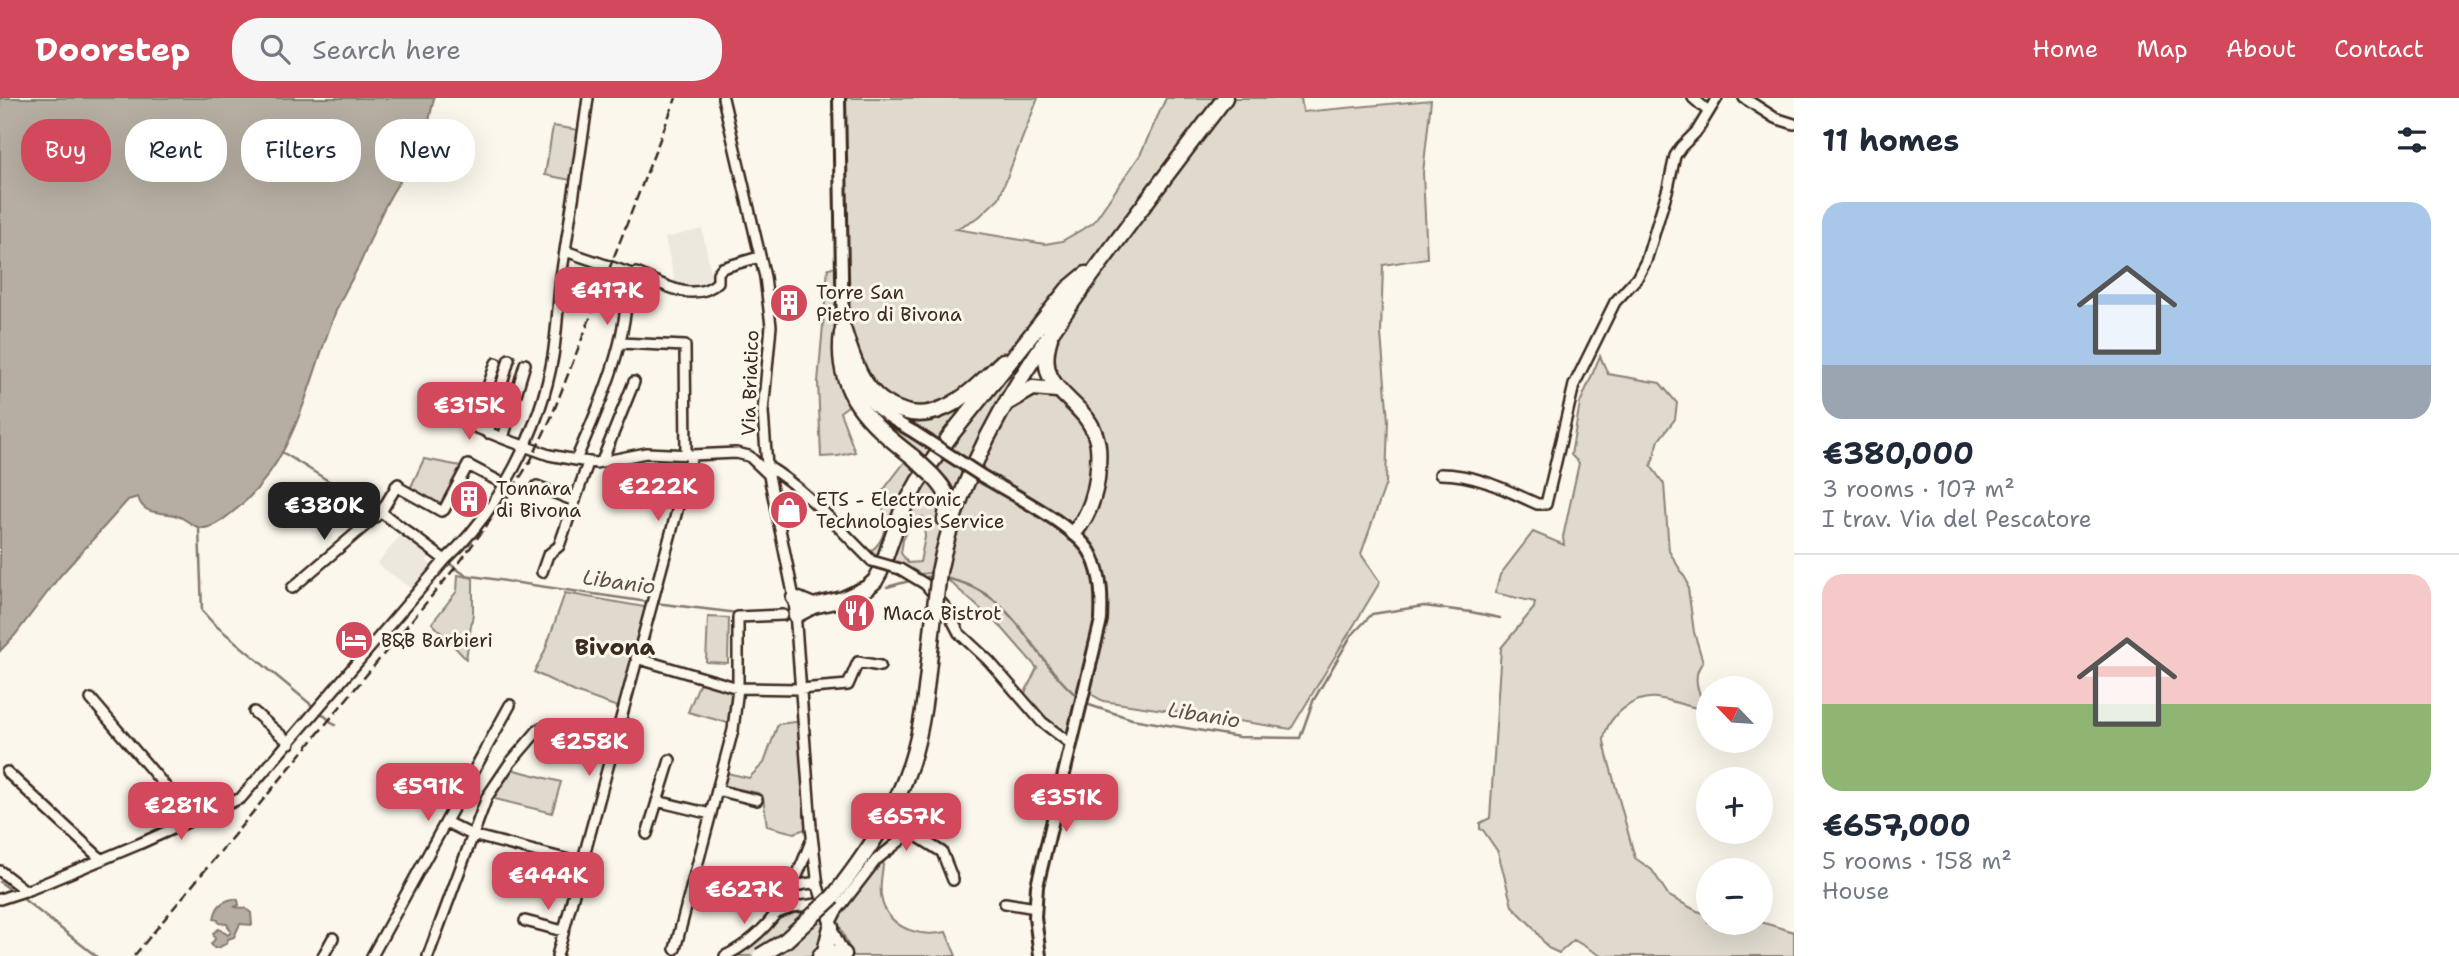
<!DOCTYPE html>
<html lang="en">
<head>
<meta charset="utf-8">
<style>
  body { margin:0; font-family:"Shantell Sans",sans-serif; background:#f6f6f7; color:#1f2937; height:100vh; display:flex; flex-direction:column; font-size:26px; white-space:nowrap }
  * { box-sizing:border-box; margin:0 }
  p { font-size:23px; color:#747a83 }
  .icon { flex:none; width:38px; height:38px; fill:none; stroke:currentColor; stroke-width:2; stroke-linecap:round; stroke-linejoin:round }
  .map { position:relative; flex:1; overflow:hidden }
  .details { display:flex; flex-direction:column; background:#fff; width:665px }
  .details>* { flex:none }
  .top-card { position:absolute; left:21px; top:21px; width:665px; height:63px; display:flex; gap:14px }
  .needle { width:46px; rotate:295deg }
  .tools { position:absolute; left:1696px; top:578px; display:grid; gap:14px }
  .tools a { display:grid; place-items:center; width:77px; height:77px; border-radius:50%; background:#fff; box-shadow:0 7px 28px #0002; font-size:35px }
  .price { position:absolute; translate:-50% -60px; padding:0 16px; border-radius:14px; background:#d1495b; color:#fff; font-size:23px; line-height:46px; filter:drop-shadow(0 2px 4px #0008) }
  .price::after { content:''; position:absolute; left:50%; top:42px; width:21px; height:16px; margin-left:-10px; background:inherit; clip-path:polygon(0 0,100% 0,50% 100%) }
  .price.selected { background:#222; color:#fff }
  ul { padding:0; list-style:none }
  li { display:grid; align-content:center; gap:14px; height:371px; padding:0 28px }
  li+li { border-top:2px solid #e0e1e3 }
  li span { display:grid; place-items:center; height:217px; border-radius:21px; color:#555 }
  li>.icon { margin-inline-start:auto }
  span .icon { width:126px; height:126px; fill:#fffc; stroke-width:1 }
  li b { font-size:30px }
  h2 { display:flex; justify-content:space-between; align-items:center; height:84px; padding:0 28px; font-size:30px }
  .tag { padding:0 24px; border-radius:28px; background:#fff; box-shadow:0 7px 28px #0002; font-size:24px; line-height:63px }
  .tag.selected { background:#d1495b; color:#fff }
  header { display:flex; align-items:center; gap:42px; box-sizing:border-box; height:98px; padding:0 35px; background:#d1495b; color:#fff }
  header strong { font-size:33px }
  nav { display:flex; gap:38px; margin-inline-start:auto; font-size:24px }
  .search { width:490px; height:63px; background:#f6f6f7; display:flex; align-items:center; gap:18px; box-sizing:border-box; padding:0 24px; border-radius:28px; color:#747a83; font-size:26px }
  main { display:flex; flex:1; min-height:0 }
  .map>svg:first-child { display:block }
  .built { fill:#ede8dd }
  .green { fill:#dfd9ce; stroke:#8d8276; stroke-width:2; fill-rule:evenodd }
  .water { fill:#b6aea2; stroke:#85796d; stroke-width:2 }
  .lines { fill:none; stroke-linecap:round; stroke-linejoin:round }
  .stream { stroke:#85796d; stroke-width:2.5 }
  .minor-casing { stroke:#3b2a1e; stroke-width:14 }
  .tertiary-casing { stroke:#3b2a1e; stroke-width:16 }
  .primary-casing { stroke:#3b2a1e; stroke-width:19 }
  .minor { stroke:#fbf7ec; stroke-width:9 }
  .tertiary { stroke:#fbf7ec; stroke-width:10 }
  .primary { stroke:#fbf7ec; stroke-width:14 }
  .rail { stroke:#3b2a1e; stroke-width:2.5; stroke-dasharray:10 5; stroke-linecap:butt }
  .minor-bridge-casing { stroke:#3b2a1e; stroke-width:14; stroke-linecap:butt }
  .tertiary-bridge-casing { stroke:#3b2a1e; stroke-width:16; stroke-linecap:butt }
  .primary-bridge-casing { stroke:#3b2a1e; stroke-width:19; stroke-linecap:butt }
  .minor-bridge { stroke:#fbf7ec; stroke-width:9 }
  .tertiary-bridge { stroke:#fbf7ec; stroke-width:10 }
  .primary-bridge { stroke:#fbf7ec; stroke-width:14 }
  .labels { text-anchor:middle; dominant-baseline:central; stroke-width:6; stroke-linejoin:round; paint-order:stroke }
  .poi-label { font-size:19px; fill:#3b2a1e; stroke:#fbf7ec; text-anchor:start }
  .street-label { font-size:19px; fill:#3b2a1e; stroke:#fbf7ec }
  .water-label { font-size:21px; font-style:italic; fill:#605246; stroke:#fbf7ec }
  .quarter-label { font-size:23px; font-weight:bold; fill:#3b2a1e; stroke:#fbf7ec }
</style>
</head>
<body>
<header>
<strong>Doorstep</strong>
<div class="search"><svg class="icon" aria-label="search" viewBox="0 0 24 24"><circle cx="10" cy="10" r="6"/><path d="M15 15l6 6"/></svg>Search here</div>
<nav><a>Home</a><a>Map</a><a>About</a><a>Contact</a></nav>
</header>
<main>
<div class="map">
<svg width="1794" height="858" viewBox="0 0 1794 858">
  <rect width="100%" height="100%" fill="#fbf7ec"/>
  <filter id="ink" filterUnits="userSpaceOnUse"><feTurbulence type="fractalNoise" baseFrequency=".0143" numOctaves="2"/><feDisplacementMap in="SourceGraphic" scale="14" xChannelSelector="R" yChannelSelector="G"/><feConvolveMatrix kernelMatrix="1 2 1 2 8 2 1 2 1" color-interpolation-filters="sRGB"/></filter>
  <g filter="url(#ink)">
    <path class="built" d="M702 131 713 184 688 192 676 189 665 140Z
      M403 434 432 456 427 463 432 467 412 491 377 466Z"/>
    <path class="green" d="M839 0H1038L999 100 979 119 956 131 1045 146 1062 143 1093 125 1140 57 1166 0H1301L1303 14 1431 2 1423 75 1427 160 1383 167 1381 236 1388 323 1386 385 1361 456 1380 484 1291 631 1103 603 1084 592 1071 646 1022 601 1037 570 1003 531 939 474 911 477 865 456C889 445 888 419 879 398L907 361 853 304 840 314 855 354 838 358 821 359 818 284 828 170 841 168ZM1046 253 1056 292 1045 289 1005 306ZM952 357 976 363 982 379 967 385ZM923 419 925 439 920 464 908 465 901 455 903 442 912 423Z
      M553 28 579 32 571 82 545 77Z
      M1600 258 1608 276 1660 285 1677 305 1675 321 1659 342 1651 368 1664 386 1669 453 1687 483 1694 534 1703 564C1690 579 1700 596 1705 611 1689 610 1673 602 1656 600 1634 598 1607 618 1604 641 1604 646 1606 652 1607 657L1635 760 1652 772 1669 798 1697 813 1708 816V824H1761L1794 834V858H1601L1574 842 1559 855 1548 850 1532 828 1512 808 1498 754 1483 732 1480 731V725L1490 720 1501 550 1534 510 1535 504 1495 495 1500 477 1533 434 1564 447 1563 439 1579 365 1571 357 1580 305Z
      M424 361 466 369 444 412 408 395Z
      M458 477 473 480V515L466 561 432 525 457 493Z
      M565 495 650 510 623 611 575 594 534 574 544 555Z
      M708 519 729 520 728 565 706 564Z
      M700 584 729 592 731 595 728 625 688 614Z
      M803 623 811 729 794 735 767 728 763 699 758 695 724 688 727 675 749 680 764 665 778 626Z
      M507 670 561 684 552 715 487 699Z
      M885 754C883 771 877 793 884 809 895 833 923 839 946 834L956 858H853L835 818Z
      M806 807 827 817 820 858H725L777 815Z"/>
    <path class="water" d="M0 0H434L422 56 413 78 402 80C384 105 374 133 362 161 354 179 343 195 336 213 307 286 296 367 229 417 221 423 211 431 200 430 194 428 187 423 182 420 165 411 144 421 138 399L128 402 60 478 15 537 0 553Z
      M233 801 238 802 239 807 234 809 245 810 251 815 252 827 240 826 234 839 228 841 227 845 218 850H214L211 846 215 841 213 835 219 831 228 837 231 834 227 826 219 825 218 822 214 821C216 809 221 803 233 801Z"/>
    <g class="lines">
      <path class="stream" d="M282 354 364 405
        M199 430 202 513 214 526 314 609
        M450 466 465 477 648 504
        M919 480 933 478
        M943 480C1015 491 1029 558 1078 599
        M887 489 913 482
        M655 505 738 515
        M1086 606 1132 621 1239 639 1300 640 1313 603 1351 538 1372 516 1424 508 1471 514 1500 520
        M319 613 335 627
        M0 784 11 792
        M22 800 96 858"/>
      <defs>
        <path id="minor" d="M723 0 765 179 771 228 763 314 767 368 794 500 811 729 818 788 831 829 845 858
          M1693 0 1708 13
          M1744 0 1775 20 1794 26
          M565 153 632 176
          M620 245 685 248 686 357
          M425 309 510 343 549 357 576 362 596 365 646 355 692 357 736 355 749 358 768 376
          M474 329 496 265
          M488 335 509 261
          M503 340 525 266
          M576 362C591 326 608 289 618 251 625 227 626 201 632 176L636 175C661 185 694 207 718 184V175L722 170 759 159
          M602 363 634 284
          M767 368C807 392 839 431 872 463
          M1440 376C1475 376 1505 391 1537 406H1546L1574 287 1615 204 1637 180 1646 163 1668 90 1675 58 1681 49 1697 33 1717 0
          M398 386 381 414 445 462
          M396 388 441 413 444 412 468 367 504 386
          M537 388 575 403
          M900 471 925 486 946 510 959 535 989 563 1042 624 1071 646
          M542 474 548 457 559 448 588 365
          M292 490 381 414
          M636 560 738 590 800 591 848 587 858 564 880 568
          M91 601 194 722
          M254 614 290 645
          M7 674 102 762
          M717 692 757 702
          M657 703 711 716
          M446 724 472 737 581 765
          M647 736 670 662
          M0 773 26 793
          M794 788 811 785 818 788
          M690 794 739 807
          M0 801 31 791 139 746 241 700 445 462C499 413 541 330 553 258 557 232 558 205 561 179 570 119 580 60 588 0
          M1005 805 1036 810
          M777 815 793 809 817 806 824 813
          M525 823 563 833
          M830 826 836 814 876 762 906 738 915 737 942 754 953 782
          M675 851 733 632 738 590V519L783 517
          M323 858 333 840
          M372 858 510 607
          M428 858 487 699 510 665 539 631
          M557 858 692 357
          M725 858C775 833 792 793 811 743"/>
        <path id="tertiary" d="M839 0 843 236
          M849 269C862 304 882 316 914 334
          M982 378C1010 395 1080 430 1092 458 1102 479 1102 500 1101 522L1037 788 1035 819 1040 858"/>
        <path id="primary" d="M843 230C854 265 864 301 903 313 917 318 931 316 944 310 967 300 985 280 1003 263
          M842 235C834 294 869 325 913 359
          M1050 240C1032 297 1087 298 1097 343 1100 354 1098 369 1097 381 1094 402 1088 419 1074 435
          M1007 305 1033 290 1057 292
          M932 377C948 394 950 398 945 422
          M939 474C962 359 1029 263 1097 170 1139 113 1182 56 1225 0
          M794 500 813 508
          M796 517 813 508 843 501 867 490 875 483 880 474 901 415 918 384 950 338 1068 191 1086 176
          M833 799C866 756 894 717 911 665 926 619 928 566 934 517
          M825 853 844 856 842 858
          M820 858 825 853 831 829"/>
      </defs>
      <use href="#minor" class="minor-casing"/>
      <use href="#tertiary" class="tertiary-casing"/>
      <use href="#primary" class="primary-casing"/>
      <use href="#minor" class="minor"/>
      <use href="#tertiary" class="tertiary"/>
      <use href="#primary" class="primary"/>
      <path class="rail" d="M134 858 459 465 509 397 531 362 551 320 676 0"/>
      <defs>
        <path id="minor-bridge" d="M872 463 900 471"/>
        <path id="tertiary-bridge" d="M914 334 982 378"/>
        <path id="primary-bridge" d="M913 359 932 377
          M934 517 939 474
          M760 858 786 842 833 799"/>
      </defs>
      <use href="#minor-bridge" class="minor-bridge-casing"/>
      <use href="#tertiary-bridge" class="tertiary-bridge-casing"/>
      <use href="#primary-bridge" class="primary-bridge-casing"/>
      <use href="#minor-bridge" class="minor-bridge"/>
      <use href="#tertiary-bridge" class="tertiary-bridge"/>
      <use href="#primary-bridge" class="primary-bridge"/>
    </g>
  </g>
  <defs>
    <symbol id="building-disc" viewBox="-11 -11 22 22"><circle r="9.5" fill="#d1495b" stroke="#fbf7ec"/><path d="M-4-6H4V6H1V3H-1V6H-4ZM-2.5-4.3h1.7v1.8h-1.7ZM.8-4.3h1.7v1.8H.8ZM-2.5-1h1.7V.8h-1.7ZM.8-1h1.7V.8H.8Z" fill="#fff"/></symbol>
    <symbol id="shop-disc" viewBox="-11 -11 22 22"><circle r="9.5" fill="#d1495b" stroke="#fbf7ec"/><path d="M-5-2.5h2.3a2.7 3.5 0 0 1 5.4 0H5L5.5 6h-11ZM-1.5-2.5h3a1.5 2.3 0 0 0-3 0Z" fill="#fff"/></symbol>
    <symbol id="restaurant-disc" viewBox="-11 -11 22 22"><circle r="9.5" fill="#d1495b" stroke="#fbf7ec"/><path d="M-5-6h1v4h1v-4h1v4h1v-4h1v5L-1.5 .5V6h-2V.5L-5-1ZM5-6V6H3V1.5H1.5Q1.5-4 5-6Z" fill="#fff"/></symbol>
    <symbol id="hotel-disc" viewBox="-11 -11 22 22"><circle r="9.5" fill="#d1495b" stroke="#fbf7ec"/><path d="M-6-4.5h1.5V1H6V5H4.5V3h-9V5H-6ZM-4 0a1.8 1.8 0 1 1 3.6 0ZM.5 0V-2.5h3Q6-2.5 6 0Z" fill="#fff"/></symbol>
  </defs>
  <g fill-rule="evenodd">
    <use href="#building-disc" x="767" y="183" width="44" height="44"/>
    <use href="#building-disc" x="447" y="379" width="44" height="44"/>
    <use href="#shop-disc" x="767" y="390" width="44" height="44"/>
    <use href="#restaurant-disc" x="834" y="493" width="44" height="44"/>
    <use href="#hotel-disc" x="332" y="520" width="44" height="44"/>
  </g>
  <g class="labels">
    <g class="poi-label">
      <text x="816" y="194">Torre San<tspan x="816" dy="22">Pietro di Bivona</tspan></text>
      <text x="496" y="390">Tonnara<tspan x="496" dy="22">di Bivona</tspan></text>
      <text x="816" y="401">ETS - Electronic<tspan x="816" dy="22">Technologies Service</tspan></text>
      <text x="883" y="515">Maca Bistrot</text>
      <text x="381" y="542">B&amp;B Barbieri</text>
    </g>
    <g class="street-label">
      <text transform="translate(750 285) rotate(-88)">Via Briatico</text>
    </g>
    <g class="water-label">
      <text transform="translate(619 484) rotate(8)">Libanio</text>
      <text transform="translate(1204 617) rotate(9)">Libanio</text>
    </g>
    <g class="quarter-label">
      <text x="615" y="549">Bivona</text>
    </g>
  </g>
</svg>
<div class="tools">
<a><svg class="needle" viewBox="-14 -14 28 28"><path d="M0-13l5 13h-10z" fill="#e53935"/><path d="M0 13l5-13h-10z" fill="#747a83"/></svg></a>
<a>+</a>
<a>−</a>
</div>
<b class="price" style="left:607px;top:229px">€417K</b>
<b class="price" style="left:469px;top:344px">€315K</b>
<b class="price" style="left:658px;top:425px">€222K</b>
<b class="price selected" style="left:324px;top:444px">€380K</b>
<b class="price" style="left:589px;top:680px">€258K</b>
<b class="price" style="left:428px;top:725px">€591K</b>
<b class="price" style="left:1066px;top:736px">€351K</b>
<b class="price" style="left:181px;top:744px">€281K</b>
<b class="price" style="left:906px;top:755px">€657K</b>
<b class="price" style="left:548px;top:814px">€444K</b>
<b class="price" style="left:744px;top:828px">€627K</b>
<div class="top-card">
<a class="tag selected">Buy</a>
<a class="tag">Rent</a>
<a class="tag">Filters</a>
<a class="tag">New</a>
</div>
</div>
<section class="details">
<h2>11 homes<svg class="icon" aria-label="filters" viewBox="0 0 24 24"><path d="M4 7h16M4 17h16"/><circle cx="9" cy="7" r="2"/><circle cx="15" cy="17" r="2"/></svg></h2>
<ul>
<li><span style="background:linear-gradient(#a9c7e8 75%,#9aa5b1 0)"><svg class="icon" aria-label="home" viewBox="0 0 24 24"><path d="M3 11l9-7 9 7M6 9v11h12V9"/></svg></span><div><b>€380,000</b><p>3 rooms · 107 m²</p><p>I trav. Via del Pescatore</p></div></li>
<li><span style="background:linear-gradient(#f6c9c9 60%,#8fb573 0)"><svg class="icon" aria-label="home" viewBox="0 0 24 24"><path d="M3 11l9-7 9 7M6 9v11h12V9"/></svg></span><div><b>€657,000</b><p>5 rooms · 158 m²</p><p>House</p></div></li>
</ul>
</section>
</main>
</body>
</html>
